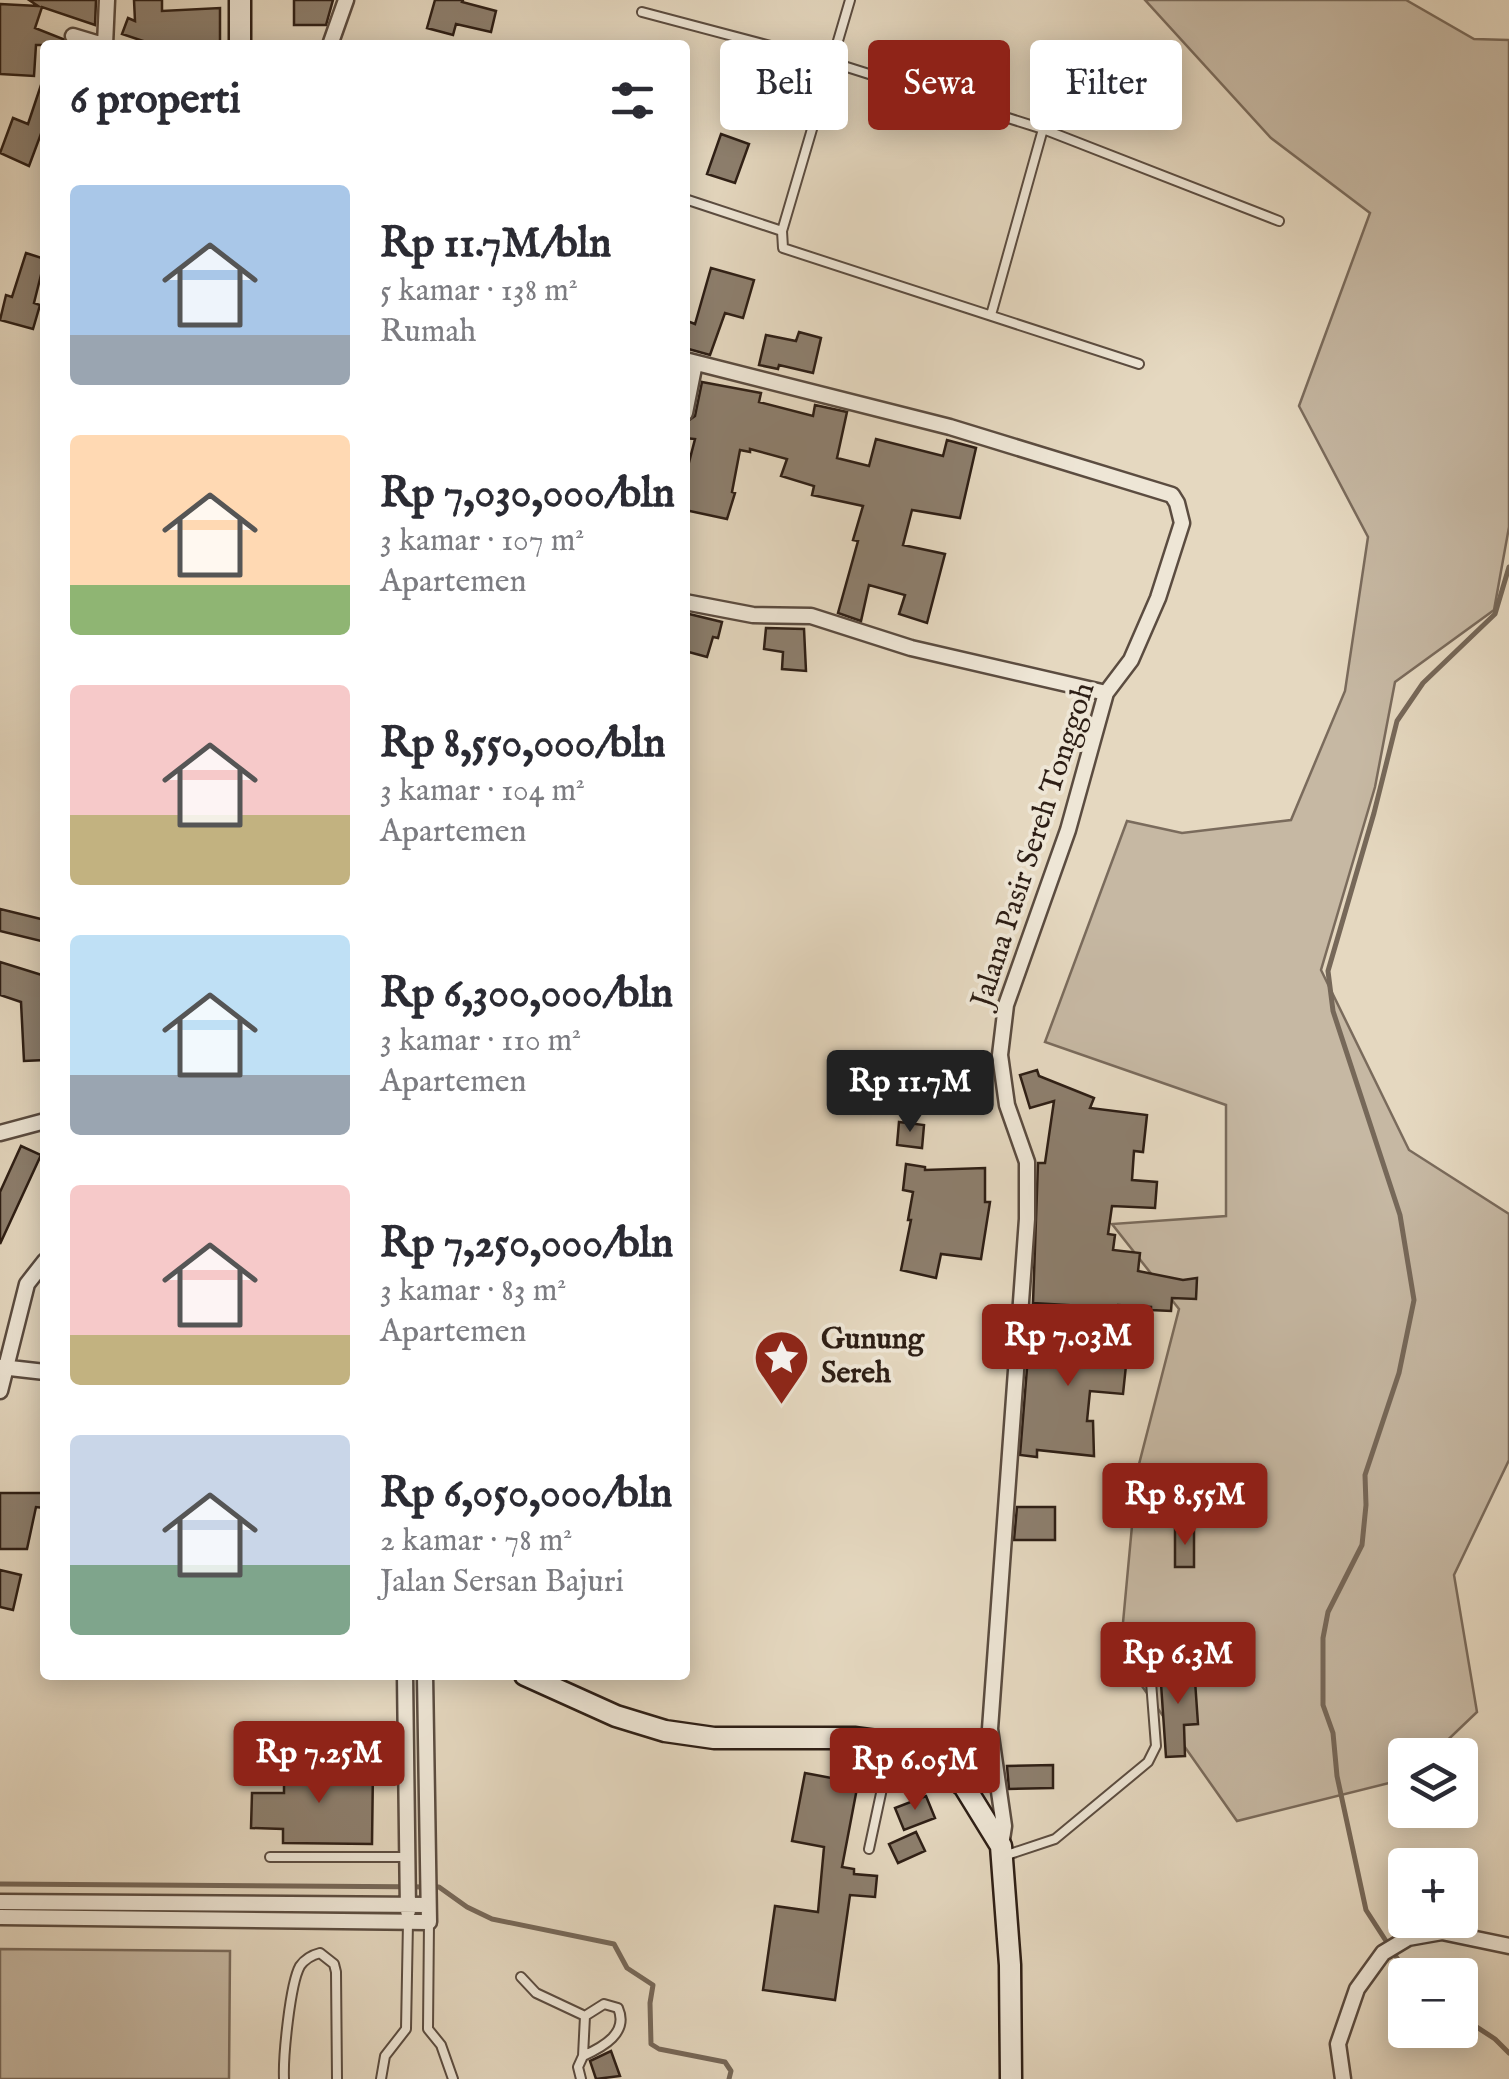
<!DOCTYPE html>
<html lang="id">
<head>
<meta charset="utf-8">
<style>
  body { margin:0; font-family:"IM FELL English",serif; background:#f2f2f3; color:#2b2b33; height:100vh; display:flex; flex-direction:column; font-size:38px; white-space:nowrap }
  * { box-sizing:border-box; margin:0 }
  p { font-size:32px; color:#7c7c81 }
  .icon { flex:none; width:55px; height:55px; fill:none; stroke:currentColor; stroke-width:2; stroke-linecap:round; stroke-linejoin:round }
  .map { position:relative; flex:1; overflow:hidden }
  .drawer { position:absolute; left:40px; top:40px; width:650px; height:1640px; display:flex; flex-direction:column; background:#fff; border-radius:10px; box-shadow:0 5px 25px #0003 }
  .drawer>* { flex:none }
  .hud { position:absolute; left:720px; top:40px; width:638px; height:90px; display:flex; gap:20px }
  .buttons { position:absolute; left:1388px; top:1738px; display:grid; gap:20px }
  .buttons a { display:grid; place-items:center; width:90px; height:90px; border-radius:10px; background:#fff; box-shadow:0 5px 25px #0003; font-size:50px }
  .price { position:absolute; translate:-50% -85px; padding:0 22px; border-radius:10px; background:#8f2418; color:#fff; font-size:32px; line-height:65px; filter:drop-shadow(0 2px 5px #0008) }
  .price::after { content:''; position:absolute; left:50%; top:60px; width:30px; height:22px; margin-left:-15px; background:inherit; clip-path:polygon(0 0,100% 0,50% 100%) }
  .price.active { background:#222; color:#fff }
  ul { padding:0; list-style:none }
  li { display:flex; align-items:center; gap:30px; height:250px; padding:0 30px }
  li span { display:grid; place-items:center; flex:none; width:280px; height:200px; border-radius:10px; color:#555 }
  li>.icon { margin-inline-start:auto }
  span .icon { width:120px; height:120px; fill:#fffc; stroke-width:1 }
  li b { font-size:42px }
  h2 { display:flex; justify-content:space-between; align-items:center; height:120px; padding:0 30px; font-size:42px }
  .pill { padding:0 35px; border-radius:10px; background:#fff; box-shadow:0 5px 25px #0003; font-size:35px; line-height:90px }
  .pill.active { background:#8f2418; color:#fff }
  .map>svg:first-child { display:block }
  .green { fill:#c6b8a3; stroke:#7a6b5c; stroke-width:2.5 }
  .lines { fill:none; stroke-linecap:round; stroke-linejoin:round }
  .stream { stroke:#766859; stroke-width:5 }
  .building { fill:#8d7f6e; stroke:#2d1e15; stroke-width:2.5 }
  .lane-casing { stroke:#5b4c40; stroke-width:12 }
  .street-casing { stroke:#5b4c40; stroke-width:19 }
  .secondary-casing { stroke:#2d1e15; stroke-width:25 }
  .lane { stroke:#eee6d6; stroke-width:8 }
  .street { stroke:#eee6d6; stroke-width:14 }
  .secondary { stroke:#eee6d6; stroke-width:20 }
  .labels { text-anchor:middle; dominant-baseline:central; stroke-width:8; stroke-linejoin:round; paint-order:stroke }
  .street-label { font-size:30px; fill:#2d1e15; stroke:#eee6d6 }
  .poi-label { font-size:30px; font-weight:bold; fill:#2d1e15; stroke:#eee6d6; text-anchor:start }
</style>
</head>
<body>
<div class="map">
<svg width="1509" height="2079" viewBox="0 0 1509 2079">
  <rect width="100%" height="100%" fill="#e5d8c0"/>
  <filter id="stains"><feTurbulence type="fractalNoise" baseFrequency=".002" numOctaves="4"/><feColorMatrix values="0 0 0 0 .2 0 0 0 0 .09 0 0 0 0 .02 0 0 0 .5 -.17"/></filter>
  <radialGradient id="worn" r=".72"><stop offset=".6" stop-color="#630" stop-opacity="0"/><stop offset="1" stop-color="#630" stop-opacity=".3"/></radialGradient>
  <path class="green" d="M1145 0H1406L1474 39 1509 40V527L1494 610 1395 682 1375 787 1321 970 1409 1150 1509 1214V1460L1454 1575 1477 1712 1432 1755H1405V1779L1237 1821 1120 1655 1137 1472 1179 1309 1112 1224 1226 1216V1105L1045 1042 1127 821 1182 833 1291 820 1345 691 1368 537 1299 406 1370 213 1271 138Z
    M0 1949 230 1951 229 2079H0Z"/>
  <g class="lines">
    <path class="stream" d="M0 1884 439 1887 467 1907 492 1919 614 1944 627 1968 653 1985 650 2003 651 2044 659 2049 725 2062 731 2071 729 2079
      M1408 1975 1366 1910 1337 1776 1333 1733 1323 1705V1638L1328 1612 1362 1545 1366 1505 1365 1475 1399 1373 1414 1300 1400 1215 1333 1011 1328 971 1374 813 1397 721 1423 683 1495 614 1509 567
      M1460 2016 1495 2039 1509 2053"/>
  </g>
  <path class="building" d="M29 0H96L95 25 42 7 35 28 63 39 68 45H36L34 76 0 74V4L38 6Z
    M134 0H162V11L220 8V45H155L122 34 128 18 135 21Z
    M294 0H333L326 25H294Z
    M435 0H463L462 2 496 11 491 32 456 24 453 35 427 28Z
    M42 82H45V123L29 166 0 153 13 118 28 124Z
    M721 134 749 144 735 183 707 174Z
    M26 253 45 259 34 303 40 305 33 329 0 320 6 295 12 297Z
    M711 268 754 280 743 318 725 313 710 355 685 348V320L695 324Z
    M799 332 821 338 813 373 779 365 778 369 759 365 766 335 796 341Z
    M702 382 761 393 759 402 813 416 815 405 847 412 837 458 869 466 876 439 943 456 947 440 976 448 960 518 912 510 903 545 945 554 927 623 899 614 905 595 869 585 861 621 838 613 858 541 853 540 863 506 812 495 814 486 781 476 787 459 750 449V452L740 450 732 492 735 493 727 519 685 510V478L695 439 685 438V423L695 416Z
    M685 613 722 622 718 638 713 637 707 657 685 651Z
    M766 628 804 629 806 671 782 669 783 652 764 649Z
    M0 909 45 920V942L0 931Z
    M0 962 45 976V1060L24 1061 21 1002 0 995Z
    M1037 1070 1039 1076 1094 1098 1090 1108 1147 1115 1143 1152 1134 1151 1132 1180 1157 1182 1155 1208 1112 1206 1108 1234 1115 1235 1113 1250 1140 1253 1138 1271 1183 1280 1197 1278 1196 1299 1172 1298 1171 1311 1151 1310V1307L1118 1305 1117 1308 1033 1303 1038 1163H1045L1054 1101 1030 1108 1020 1075Z
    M899 1122 924 1125 922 1148 897 1145Z
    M21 1146 41 1155 0 1244V1192Z
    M906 1164 925 1167V1170L985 1168V1202H990L981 1259 941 1254 936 1278 901 1270 911 1220H908L913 1192 903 1190Z
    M1030 1331 1066 1336V1333L1129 1337 1123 1394 1090 1391 1087 1421H1093L1094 1456 1037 1450V1457L1020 1455Z
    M0 1493H45V1508L36 1507 27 1549H0Z
    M1017 1507H1055V1540H1014Z
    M1175 1528H1194V1567H1175Z
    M0 1570 21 1575 13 1610 0 1607Z
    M1194 1666 1198 1724 1184 1725 1185 1756 1166 1757 1160 1669Z
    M1053 1765V1788L1009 1789 1007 1766Z
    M284 1767 373 1768 372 1844 283 1843V1829L251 1828 252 1793H284Z
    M805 1773 858 1783 842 1867 854 1869V1874L877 1876 875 1897 850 1895 835 2000 763 1990 775 1906 818 1912 824 1847 792 1841Z
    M926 1796 935 1818 904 1830 895 1808Z
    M916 1832 925 1851 898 1863 889 1844Z
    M611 2051 620 2076 596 2079 590 2061Z"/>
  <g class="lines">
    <defs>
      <path id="lane" d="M850 0 782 231 783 248 1139 364
        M642 12 831 62 1043 129 1279 221
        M685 199 782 231
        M991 315 1043 129
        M869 1849 891 1747
        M1004 1856 1055 1839 1148 1762 1156 1746 1150 1669
        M270 1857H407
        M429 1922 428 2029 441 2045 453 2079
        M521 1977 536 1993 585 2016
        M604 2004 618 2008C629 2033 603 2047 583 2056L585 2016Z
        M284 2079C283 2057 290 1984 300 1966 305 1959 312 1955 320 1953L334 1964 336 1972 337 2079
        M381 2079 385 2056 406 2029 408 1922
        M581 2079 578 2067 583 2056"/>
      <path id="street" d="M73 36 103 45
        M105 45 107 0
        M330 45 346 0
        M685 360 950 427 1172 495 1177 503 1182 523 1158 598 1131 660 1106 693 1068 830 1006 1005 1000 1055 1007 1105 1027 1162V1219L990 1729 1004 1826 1001 1846
        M685 413 695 363
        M685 602 753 615 811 616 911 648 1106 693
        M0 1133 45 1121
        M1 1367 45 1372
        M0 1391 27 1284 45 1261
        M405 1675 408 1911
        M0 1902 428 1905
        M0 1917 429 1922 425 1675
        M1343 2079 1338 2044 1357 1989 1383 1953 1408 1938 1442 1932 1509 1946"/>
      <path id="secondary" d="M240 0V45
        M525 1675 616 1716 665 1731 714 1738H854L892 1743 925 1754 964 1786 1001 1846 1010 1965 1011 2079"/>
    </defs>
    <use href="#lane" class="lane-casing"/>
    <use href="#street" class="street-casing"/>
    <use href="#secondary" class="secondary-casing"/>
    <use href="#lane" class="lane"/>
    <use href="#street" class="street"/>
    <use href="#secondary" class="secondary"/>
  </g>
  <defs>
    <symbol id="sight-pin" viewBox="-11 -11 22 30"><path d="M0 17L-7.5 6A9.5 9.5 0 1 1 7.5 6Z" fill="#8f2418" stroke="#eee6d6"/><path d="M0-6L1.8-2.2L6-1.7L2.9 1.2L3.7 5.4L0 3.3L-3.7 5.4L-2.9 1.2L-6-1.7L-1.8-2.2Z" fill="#fff"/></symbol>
  </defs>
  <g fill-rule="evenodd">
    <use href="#sight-pin" x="750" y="1326" width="63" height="86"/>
  </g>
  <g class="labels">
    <g class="street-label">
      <text transform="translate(1034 845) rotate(-72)">Jalana Pasir Sereh Tonggoh</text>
    </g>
    <g class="poi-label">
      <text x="821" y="1340">Gunung<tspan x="821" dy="34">Sereh</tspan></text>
    </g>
  </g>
  <rect width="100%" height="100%" filter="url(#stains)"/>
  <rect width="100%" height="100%" fill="url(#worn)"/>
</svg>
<div class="buttons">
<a><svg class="icon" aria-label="layers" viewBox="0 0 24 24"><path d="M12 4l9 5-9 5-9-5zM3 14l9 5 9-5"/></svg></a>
<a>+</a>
<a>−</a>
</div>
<b class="price active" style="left:910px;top:1135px">Rp 11.7M</b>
<b class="price" style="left:1068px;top:1389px">Rp 7.03M</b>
<b class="price" style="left:1185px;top:1548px">Rp 8.55M</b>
<b class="price" style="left:1178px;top:1707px">Rp 6.3M</b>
<b class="price" style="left:319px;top:1806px">Rp 7.25M</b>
<b class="price" style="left:915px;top:1813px">Rp 6.05M</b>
<div class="hud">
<a class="pill">Beli</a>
<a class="pill active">Sewa</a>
<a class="pill">Filter</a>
</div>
<section class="drawer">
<h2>6 properti<svg class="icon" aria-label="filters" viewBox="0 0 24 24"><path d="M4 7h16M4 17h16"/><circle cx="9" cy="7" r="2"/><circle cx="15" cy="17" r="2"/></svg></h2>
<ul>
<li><span style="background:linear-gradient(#a9c7e8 75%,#9aa5b1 0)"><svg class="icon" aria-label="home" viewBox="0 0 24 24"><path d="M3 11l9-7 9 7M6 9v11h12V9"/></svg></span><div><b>Rp 11.7M/bln</b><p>5 kamar · 138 m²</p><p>Rumah</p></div></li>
<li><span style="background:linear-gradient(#ffd9b3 75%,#8fb573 0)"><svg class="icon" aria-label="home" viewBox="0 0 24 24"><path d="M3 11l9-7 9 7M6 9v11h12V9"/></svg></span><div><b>Rp 7,030,000/bln</b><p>3 kamar · 107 m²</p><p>Apartemen</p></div></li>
<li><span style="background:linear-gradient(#f6c9c9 65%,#c2b280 0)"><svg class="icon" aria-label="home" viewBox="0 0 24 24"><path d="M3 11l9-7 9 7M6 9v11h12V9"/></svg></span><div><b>Rp 8,550,000/bln</b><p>3 kamar · 104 m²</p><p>Apartemen</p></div></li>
<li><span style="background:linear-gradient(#bfe0f5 70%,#9aa5b1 0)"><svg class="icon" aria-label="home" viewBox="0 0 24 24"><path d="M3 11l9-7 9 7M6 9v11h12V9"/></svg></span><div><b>Rp 6,300,000/bln</b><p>3 kamar · 110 m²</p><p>Apartemen</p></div></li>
<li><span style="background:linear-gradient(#f6c9c9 75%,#c2b280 0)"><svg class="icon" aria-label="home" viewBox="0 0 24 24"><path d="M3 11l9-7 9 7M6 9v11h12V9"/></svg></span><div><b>Rp 7,250,000/bln</b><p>3 kamar · 83 m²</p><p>Apartemen</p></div></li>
<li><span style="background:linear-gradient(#c9d6e8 65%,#7fa58c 0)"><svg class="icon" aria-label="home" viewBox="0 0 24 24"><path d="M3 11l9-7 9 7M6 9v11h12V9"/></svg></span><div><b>Rp 6,050,000/bln</b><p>2 kamar · 78 m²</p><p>Jalan Sersan Bajuri</p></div></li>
</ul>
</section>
</div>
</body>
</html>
